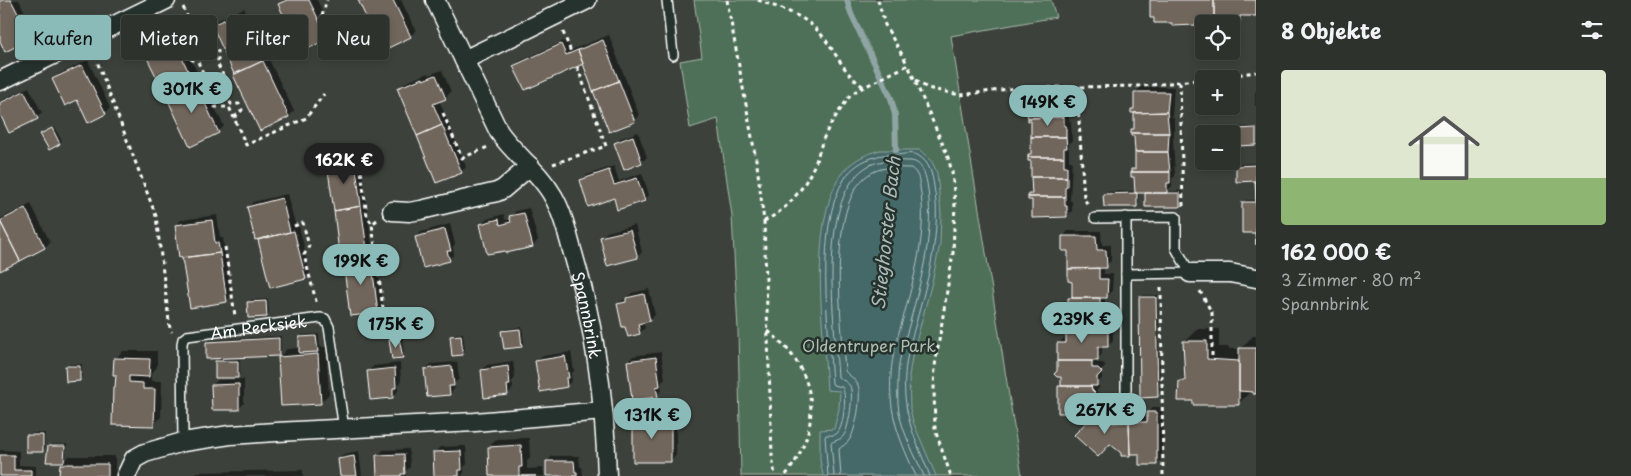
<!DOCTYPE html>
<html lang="de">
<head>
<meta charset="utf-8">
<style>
  body { margin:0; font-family:"Playpen Sans",sans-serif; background:#353a34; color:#f1f3f6; height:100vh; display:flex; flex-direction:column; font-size:19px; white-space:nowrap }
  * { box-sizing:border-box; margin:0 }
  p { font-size:16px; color:#a7aaa9 }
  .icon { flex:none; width:28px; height:28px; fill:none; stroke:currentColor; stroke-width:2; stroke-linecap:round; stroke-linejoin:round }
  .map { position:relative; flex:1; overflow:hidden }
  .side { display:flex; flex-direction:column; background:#2d322c; width:375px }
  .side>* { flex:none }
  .banner { position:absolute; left:15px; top:15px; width:475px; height:45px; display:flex; gap:10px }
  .fabs { position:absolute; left:1195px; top:15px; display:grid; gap:10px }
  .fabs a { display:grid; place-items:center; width:45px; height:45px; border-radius:5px; background:#2d322c; box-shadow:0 2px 8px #0003,0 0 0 1px #484d48; font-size:25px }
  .price { position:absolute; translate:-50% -42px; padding:0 11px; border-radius:18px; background:#8bbbb9; color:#111; font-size:16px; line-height:32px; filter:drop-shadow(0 1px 2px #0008) }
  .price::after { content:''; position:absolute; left:50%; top:30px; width:15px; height:11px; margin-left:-8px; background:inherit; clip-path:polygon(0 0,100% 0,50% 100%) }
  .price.selected { background:#222; color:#fff }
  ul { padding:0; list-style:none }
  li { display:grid; align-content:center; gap:10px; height:265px; padding:0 25px }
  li+li { border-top:1px solid #484d48 }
  li span { display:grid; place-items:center; height:155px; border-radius:5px; color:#555 }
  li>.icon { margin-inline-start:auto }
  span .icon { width:90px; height:90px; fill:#fffc; stroke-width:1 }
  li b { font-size:21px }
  h2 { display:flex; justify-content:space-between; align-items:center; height:60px; padding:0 25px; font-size:21px }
  .chip { padding:0 18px; border-radius:5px; background:#2d322c; box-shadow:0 2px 8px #0003,0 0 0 1px #484d48; font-size:18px; line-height:45px }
  .chip.selected { background:#8bbbb9; color:#111 }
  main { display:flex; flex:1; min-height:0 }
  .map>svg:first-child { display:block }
  .green { fill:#507059; stroke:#a8b8ac }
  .water { fill:#446968; stroke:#8fa5a4 }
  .shadow { fill:#0007 }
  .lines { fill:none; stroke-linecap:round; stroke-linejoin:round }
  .shore { stroke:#b4c3c3; stroke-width:1 }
  .stream { stroke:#8fa5a4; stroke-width:6 }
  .building { fill:#71665b; stroke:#fff }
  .service-casing { stroke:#fff; stroke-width:12 }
  .minor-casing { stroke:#fff; stroke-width:21 }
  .path { stroke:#fff; stroke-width:3; stroke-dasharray:4 4; stroke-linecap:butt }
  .service { stroke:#26332d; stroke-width:9 }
  .minor { stroke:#26332d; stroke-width:18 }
  .labels { text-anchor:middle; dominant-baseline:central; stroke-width:5; stroke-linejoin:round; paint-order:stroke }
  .street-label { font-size:16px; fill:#fff; stroke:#26332d }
  .park-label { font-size:16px; fill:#b0bfb4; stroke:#26332d }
  .water-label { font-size:18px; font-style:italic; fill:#abbcbb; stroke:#26332d }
</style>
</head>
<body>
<main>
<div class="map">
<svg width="1256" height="476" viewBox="0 0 1256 476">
  <rect width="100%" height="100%" fill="#3c423b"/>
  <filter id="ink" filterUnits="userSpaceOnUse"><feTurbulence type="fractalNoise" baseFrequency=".02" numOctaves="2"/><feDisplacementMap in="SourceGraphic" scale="10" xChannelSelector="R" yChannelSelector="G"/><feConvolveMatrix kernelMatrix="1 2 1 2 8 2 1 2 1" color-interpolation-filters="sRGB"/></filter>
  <g filter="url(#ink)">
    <path class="green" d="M694 0H1051L1056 17 951 36 1022 476H741L738 330 732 216 718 119 690 128 680 61 702 57Z"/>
    <path class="water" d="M880 150H920L932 162 937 173 941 214 940 244 932 282 912 357 909 376 910 409 913 422 936 476H823L820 460V430L834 429 839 409 840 391 827 390C824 331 808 228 840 176 849 162 865 154 880 150Z"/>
    <path class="shadow" d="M0 0H19L35 33 30 38H0Z
      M284 0H317L333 33 328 38 279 5Z
      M360 0H401L416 31 410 36Z
      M1151 0H1256V15H1245L1239 20 1201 19 1196 24 1173 22Z
      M244 8 294 111 289 116 261 130 213 26 218 20Z
      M175 28 224 126 218 132 190 145 143 46 148 41Z
      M609 35 639 115 634 121 584 62 525 89 515 66 520 61 566 40 571 50Z
      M88 60 110 108 105 113 77 98 54 79 59 74Z
      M442 70 451 92 445 98 439 100 466 167 461 172 399 88 404 83 428 73 429 75Z
      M29 87 42 113 37 118 0 112V102L2 100Z
      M1141 87H1174L1172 117H1174V136L1173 138 1175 176 1172 179V186L1167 191H1182V203L1179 205 1149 192H1139V203L1137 205 1105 194 1107 192 1136 191V176L1132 169 1136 165V135L1132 130 1135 126V112L1132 109 1135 106V93Z
      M1071 91V101L1069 104V121H1071L1072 141 1069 144V161H1072L1070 201H1072V211L1067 216 1033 199 1029 194 1033 191V160L1030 155 1032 152V120L1029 115 1032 111V97L1038 92Z
      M1256 91V106H1255V92Z
      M54 127 62 141 59 143 42 134Z
      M1241 127H1256V144L1239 129Z
      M638 132 647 157 642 162 625 168 616 143 621 138Z
      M360 156 373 252H376L383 306 377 311 329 165 334 159Z
      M1256 163V180L1237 166 1240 164Z
      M614 166 619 181 642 173 649 195 644 200 615 197 581 180 587 175Z
      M287 194 296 227 299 226 310 273 305 278 271 286 259 238 248 207 253 202Z
      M1246 200H1256V238V232L1243 203Z
      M31 204 50 242 45 247 0 269V219Z
      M529 208 538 240 533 246 481 224 487 219 504 214 505 220 511 219V217L516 211Z
      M217 215 220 238H223L232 296 226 301 191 306 184 257 176 226 181 220Z
      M450 224 455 244 453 247 454 254 449 260 416 237 421 232Z
      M635 225 642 252 637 257 602 238 607 232Z
      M1068 231H1101L1102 245H1111V261L1104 267V274H1113L1112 291 1105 297V304H1113V341L1108 346H1102V354L1097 360V363H1103L1106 366 1102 370V379L1096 384 1100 387 1097 390V397L1076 417 1070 411 1059 387 1062 383V375L1058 371V344L1064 338H1067V329L1070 326V299L1074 295 1069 250 1063 237Z
      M649 289 655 315 650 320 643 322 645 328 639 333 618 304 632 293Z
      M1143 295H1158L1160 393 1157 396 1140 297Z
      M268 299 269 314 266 316 249 302 251 300Z
      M522 327 524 343 522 346 503 332 505 329Z
      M1197 329H1219V347H1229V349H1240L1253 336H1256V393L1254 390 1251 391 1238 404 1194 400 1180 382 1186 376 1184 342Z
      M463 333 465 351 462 354 452 337 454 334Z
      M319 334 320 347H326L329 394 321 402 279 357 287 349 300 348V338L302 335Z
      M281 336V355L207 357V342L210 340Z
      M402 336 404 354 402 357 390 340 393 337Z
      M123 351H157V367L151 374V381H162L161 417 153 425 114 388 116 385 115 359Z
      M571 352 574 371 571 374 572 381 566 386 536 362 542 356Z
      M661 352 665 379 661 383 662 390 657 396 628 361 633 356Z
      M219 359H240V375L236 379 216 362Z
      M513 361 515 378 512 381 513 388 508 394 482 370 487 365Z
      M457 362 459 379 454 383 455 388 450 394 426 369 431 364Z
      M400 363 401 381 398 385V391L393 397 368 371 374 366Z
      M69 364H82V377L80 380 67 367Z
      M244 379V403L239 409 212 385 218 380Z
      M1105 406 1118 418 1149 417 1148 412 1154 407H1162V458L1157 464 1140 452 1132 453 1129 455 1122 453 1110 443 1076 435Z
      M639 412H676V455L671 460 634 418Z
      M30 433H45V448L43 451 28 436Z
      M529 438 530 458 527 461V469L543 468 544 476H491L489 447 497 439Z
      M52 444H67L65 460 69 456H115V476H61V464L64 461 48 460 49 447Z
      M466 446 467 464 464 467V473L461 476H435L434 453 440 447Z
      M409 449 410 467 406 471V476H378V456L383 450Z
      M0 450 19 451V465L36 466V476H0Z
      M359 451 362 476H341L339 459 344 454Z
      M552 456H579L580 467H582L583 476H547V462Z
      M303 470V476H194L197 472Z"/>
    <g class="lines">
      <path class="shore" d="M828 476 825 437 826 435C831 435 836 436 838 432 844 425 847 393 842 387L833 385 832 383C829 329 814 224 845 178 851 168 863 160 875 157 882 154 889 155 897 155 904 154 914 152 919 156 930 163 932 174 934 186 942 232 928 278 916 323 911 340 906 357 905 375 902 415 916 440 930 476
        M834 476 831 443C835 440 841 440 844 435 849 427 854 394 850 386 847 381 841 380 838 377 835 325 815 193 870 165 882 159 898 161 911 161 922 162 925 174 927 183 935 231 922 276 910 322 905 340 898 359 898 378 898 389 897 401 899 412 903 434 915 455 924 476
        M841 476 839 449C842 446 847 444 850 439 856 429 862 396 858 385 855 378 849 376 845 371 842 325 824 196 873 172 884 166 899 168 911 168 918 173 919 179 920 187 928 233 914 278 902 322 897 339 892 356 891 374 888 415 900 440 916 476"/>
      <path class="stream" d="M847 0 851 14 891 98 895 115 896 150"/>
    </g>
    <path class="building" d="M2 0H11L31 39 5 52 0 41V1Z
      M287 0H309L328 39 301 52 278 4Z
      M358 0H393L411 37 382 51Z
      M1150 0H1214V20H1196V25L1172 26V23H1154V18H1150Z
      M1214 0H1256V16H1240V22H1214Z
      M239 13 262 61 234 74 212 25Z
      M170 33 193 81 165 94 141 46Z
      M603 40 619 81 593 91 578 50Z
      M561 44 566 55 578 50 583 64 525 90 513 66Z
      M263 61 289 117 260 131 233 75Z
      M82 65 106 114 88 123 77 100 65 106 52 79Z
      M436 75 446 99 433 104 442 125 417 136 397 88 423 78V80Z
      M194 80 219 133 190 147 165 94Z
      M619 81 635 122 609 132 593 91Z
      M24 91 38 119 9 133 0 114V103Z
      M1134 92H1169L1167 112 1131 113V109H1134Z
      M1066 96V108H1064V117L1028 118 1027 114H1031V97Z
      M1167 112 1169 133H1131V129H1134V113Z
      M1064 117V126H1066V137H1031V121H1028V118Z
      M442 125 462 173 436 183 417 136Z
      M52 128 60 144 49 150 40 134Z
      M1256 128V145L1238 146V129Z
      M1131 133H1169L1168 152H1135L1134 136H1131Z
      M633 136 642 163 624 170 614 143Z
      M1031 137H1066L1067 148H1064V157H1028V154H1031Z
      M1135 152H1168L1170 172H1131V169H1135Z
      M1028 157H1064V166H1067V177H1031V161H1028Z
      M355 161 361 206 334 211 327 164Z
      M1256 165V202L1255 181 1236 182V166Z
      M609 170 614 185 637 178 645 201 617 210 614 198 588 207 580 180Z
      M1131 172H1170V183H1167V193H1135L1134 177H1131Z
      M1031 177H1067V187L1065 188V197H1028V194H1032Z
      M1135 193H1137V207H1104L1103 194Z
      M1145 193H1180V207H1145Z
      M1028 197H1065V206H1067V217L1032 218V200H1028Z
      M282 198 290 232 255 240 247 207Z
      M1242 202H1256V245L1255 233H1242Z
      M361 206 368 257 340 261 334 211Z
      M25 208 45 248 20 261 0 221Z
      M524 213 533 247 506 253 505 251 487 254 480 224 499 219 500 225 511 222 509 216Z
      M212 220 215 243H218L220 253 179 258 175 225Z
      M0 221 20 261 0 271Z
      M445 229 451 251H447L450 261 423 268 415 237Z
      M630 230 638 258 607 266 600 237Z
      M294 231 306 279 270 288 258 240Z
      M1062 236H1096L1097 250H1106L1107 268 1068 269V251H1062Z
      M220 253 227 302 190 308 182 258Z
      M368 257H371L378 313 350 316 343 260Z
      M1099 268V279H1108L1107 298H1072V282L1068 281V269Z
      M644 294 650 321 638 324 640 334 628 337 625 327H622L617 304 626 302V298Z
      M1139 297H1156L1158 397 1140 398Z
      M1068 298H1100V309H1108V328H1069Z
      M266 301 267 317 248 318 247 302Z
      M1066 328H1108V347H1098V361H1057V343H1066Z
      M520 329 522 347 504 349 501 331Z
      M461 335 463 355 452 356 450 336Z
      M316 336 318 352 299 353V337Z
      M279 338V356L206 359V342Z
      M399 338 403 358 392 359 389 340Z
      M1183 341H1207V359L1239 361V405H1193V401H1178L1179 381H1185Z
      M1239 348H1256V394H1253V392L1239 391Z
      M318 354 321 404 281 406 278 357Z
      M565 356 569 378H566L567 387 540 392 535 361Z
      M656 357 660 386 656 387 658 397 632 400 627 361Z
      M114 358 150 359 149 377 129 376V382L143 383V389H155L154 426 112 425 113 387H115L116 375H113Z
      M215 361H238V378H215Z
      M1057 361H1092V368H1098L1102 372 1097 377V386H1061V377H1057L1054 374 1057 371Z
      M65 366H80V381L66 382Z
      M452 366 454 386H449L450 395 427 397 424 369Z
      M508 366 510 385H507L508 395 484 398 481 370Z
      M395 368 396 388H393V398L370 400 367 371Z
      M239 384V410H212L211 385Z
      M1058 386H1091L1092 390 1095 393 1092 396V404L1076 419 1070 413H1058Z
      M1098 410 1112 423 1129 422 1130 456H1121V453L1110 444 1098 457 1074 435Z
      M1147 412H1157V465H1139V454H1130L1129 422H1147Z
      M633 417H671V462H633Z
      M26 435H43V452H26Z
      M521 445 522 467H519V476H536H489L488 447Z
      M48 446H65L64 462H46Z
      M461 451 462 470H459V476H434L433 452Z
      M404 454 405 474H401V476H377L376 455Z
      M0 455H14V470H31V476H0Z
      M354 456 357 476H340L338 459Z
      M546 461H574L575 472H577V476H546Z
      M60 464H108V476H59Z"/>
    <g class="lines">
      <defs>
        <g id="service">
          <path d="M667 0 673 55"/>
          <path d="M1126 217V400"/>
          <path d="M1095 218 1176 217V248L1190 273 1126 274"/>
          <path id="s1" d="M183 442 182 344 183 339 187 336 320 318 325 319 329 327 344 429"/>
        </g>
        <g id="minor">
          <path id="s2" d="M435 0 499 132C515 155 539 171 553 196 564 215 568 237 574 257 595 328 605 402 607 476"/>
          <path d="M464 60 587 0"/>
          <path d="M0 81 166 0"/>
          <path d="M392 211 409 212 421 210 497 192 503 189 530 166"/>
          <path d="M1190 273H1230L1256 278"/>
          <path d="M126 476 134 459 145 453 183 442 230 435 276 432 475 422 603 411"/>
        </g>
      </defs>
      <use href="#service" class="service-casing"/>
      <use href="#minor" class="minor-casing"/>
      <path class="path" d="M727 0 757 165 764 221 772 455 775 476
        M758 0C778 8 802 14 817 30 835 48 842 73 864 87
        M878 0 885 25 908 65
        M183 7 195 33 218 51V65L224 77 222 87 231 104H239L242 110 234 118 246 145 306 118 324 94
        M322 16 327 0
        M563 32 571 52
        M195 33 185 57 198 62 213 94 212 100 215 107H229L234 118
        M95 56 156 216 170 329 172 332
        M1207 79 1256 72
        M916 80 927 88 960 95 1016 88 1144 86 1204 79
        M1180 82 1183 206
        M1078 105 1084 198 1089 207
        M443 113 462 158 488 147
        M359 156 367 216 372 224
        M553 164 606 146 577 66
        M377 220 372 224 384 316
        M764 221C788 210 806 186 816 161 819 153 821 144 825 135 831 122 841 109 850 96L856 91 908 65 947 154 952 172 955 203 953 253 935 366 934 388 935 430 951 476
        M294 226 303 223 309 246 304 255 317 305
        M225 247 235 316
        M1161 287 1163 476
        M1200 291 1212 313V359
        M768 331C818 370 825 426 785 476"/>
      <use href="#service" class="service"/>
      <use href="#minor" class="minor"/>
    </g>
  </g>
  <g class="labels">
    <g class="street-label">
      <text stroke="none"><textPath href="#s2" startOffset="355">Spannbrink</textPath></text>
      <text stroke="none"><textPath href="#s1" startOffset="180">Am Recksiek</textPath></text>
    </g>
    <g class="park-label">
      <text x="869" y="345">Oldentruper Park</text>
    </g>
    <g class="water-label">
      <text transform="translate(885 233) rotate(-84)">Stieghorster Bach</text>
    </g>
  </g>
</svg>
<div class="fabs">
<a><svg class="icon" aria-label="locate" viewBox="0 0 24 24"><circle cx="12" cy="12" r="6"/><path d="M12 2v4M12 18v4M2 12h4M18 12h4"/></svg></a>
<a>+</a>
<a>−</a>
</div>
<b class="price" style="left:192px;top:114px">301K €</b>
<b class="price" style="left:1048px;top:127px">149K €</b>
<b class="price selected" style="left:344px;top:185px">162K €</b>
<b class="price" style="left:361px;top:286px">199K €</b>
<b class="price" style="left:1082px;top:344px">239K €</b>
<b class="price" style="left:396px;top:349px">175K €</b>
<b class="price" style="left:1105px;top:435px">267K €</b>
<b class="price" style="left:652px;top:440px">131K €</b>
<div class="banner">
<a class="chip selected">Kaufen</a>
<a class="chip">Mieten</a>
<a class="chip">Filter</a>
<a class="chip">Neu</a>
</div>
</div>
<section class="side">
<h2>8 Objekte<svg class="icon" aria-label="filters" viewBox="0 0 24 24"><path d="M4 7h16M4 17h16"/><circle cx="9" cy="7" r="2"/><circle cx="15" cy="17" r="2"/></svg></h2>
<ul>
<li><span style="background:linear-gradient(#dfe7d0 70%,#8fb573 0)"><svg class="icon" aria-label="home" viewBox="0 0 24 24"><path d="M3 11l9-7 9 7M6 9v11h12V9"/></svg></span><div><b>162 000 €</b><p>3 Zimmer · 80 m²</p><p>Spannbrink</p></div></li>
</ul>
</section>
</main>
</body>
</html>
